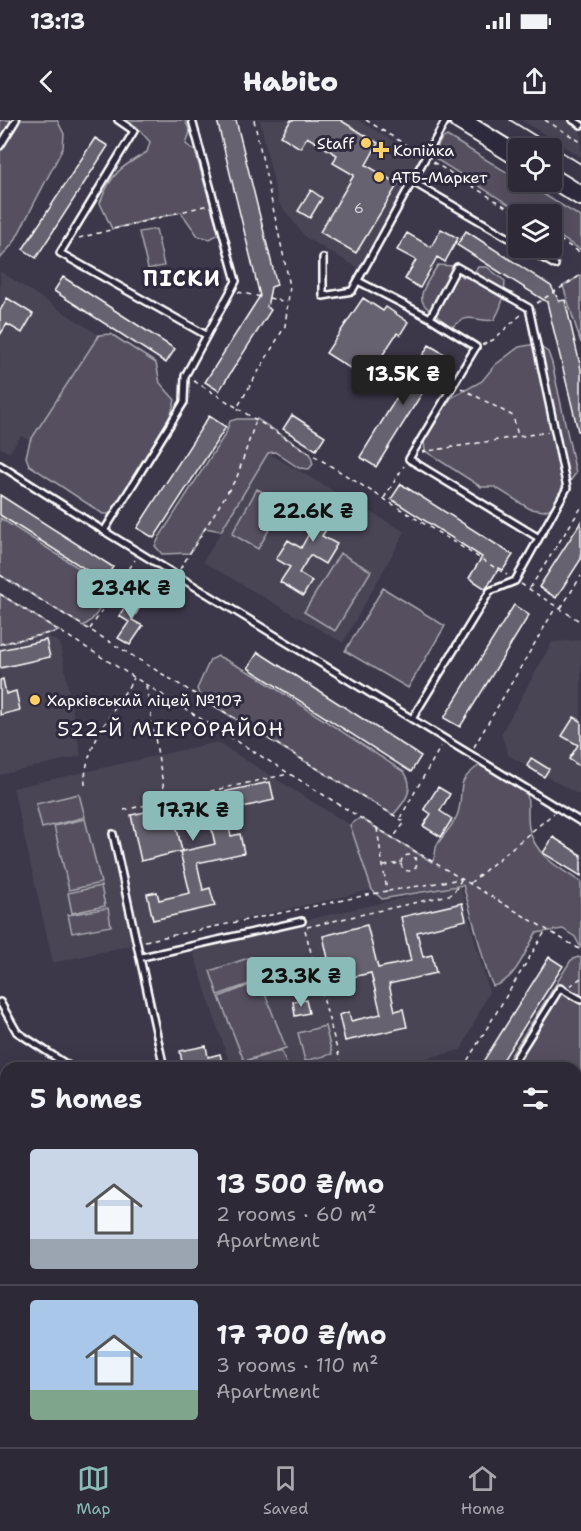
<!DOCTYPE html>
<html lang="en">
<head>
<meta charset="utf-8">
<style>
  body { margin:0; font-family:"Shantell Sans",sans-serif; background:#35313f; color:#f1f3f6; height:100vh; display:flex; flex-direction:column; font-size:22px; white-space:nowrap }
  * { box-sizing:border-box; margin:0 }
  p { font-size:20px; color:#a7a6ad }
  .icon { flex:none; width:33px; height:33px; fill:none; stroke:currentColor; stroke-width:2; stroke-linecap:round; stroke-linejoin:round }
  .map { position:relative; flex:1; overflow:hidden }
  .side { position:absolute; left:0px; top:942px; width:582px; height:386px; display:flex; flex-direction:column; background:#2d2937; border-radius:18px 18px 0 0; box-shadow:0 6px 24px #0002,0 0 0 2px #484552 }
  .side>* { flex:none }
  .tools { position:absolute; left:508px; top:18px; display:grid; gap:12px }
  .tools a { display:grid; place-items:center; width:54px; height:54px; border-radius:6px; background:#2d2937; box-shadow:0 6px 24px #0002,0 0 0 2px #484552; font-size:30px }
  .price { position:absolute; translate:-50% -51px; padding:0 14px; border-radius:6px; background:#8bbbb9; color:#111; font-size:20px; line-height:39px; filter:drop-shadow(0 2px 3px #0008) }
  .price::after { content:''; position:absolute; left:50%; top:36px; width:18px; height:14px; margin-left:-9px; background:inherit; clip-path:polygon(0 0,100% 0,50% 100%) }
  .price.current { background:#222; color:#fff }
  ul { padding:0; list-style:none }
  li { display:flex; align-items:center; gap:18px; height:150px; padding:0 30px }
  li+li { border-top:2px solid #484552 }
  li span { display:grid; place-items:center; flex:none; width:168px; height:120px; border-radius:6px; color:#555 }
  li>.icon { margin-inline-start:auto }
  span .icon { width:72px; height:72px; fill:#fffc; stroke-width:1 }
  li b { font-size:26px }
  h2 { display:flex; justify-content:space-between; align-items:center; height:72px; padding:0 30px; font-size:26px }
  .status { display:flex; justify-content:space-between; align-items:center; height:42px; padding:0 30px; background:#2d2937; direction:ltr }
  .status svg { height:16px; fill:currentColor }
  header { display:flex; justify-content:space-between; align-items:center; height:78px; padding:0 30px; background:#2d2937; font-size:27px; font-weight:800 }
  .dock { display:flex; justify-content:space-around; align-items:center; height:84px; border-top:2px solid #484552; background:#2d2937; font-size:16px; color:#a7a6ad }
  .dock a { display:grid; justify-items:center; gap:3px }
  .dock .current { color:#8bbbb9 }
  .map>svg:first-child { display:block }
  .built { fill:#494455 }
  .green { fill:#555060; stroke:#aaa8b0; stroke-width:1.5 }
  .building { fill:#666270; stroke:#fff; stroke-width:1.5 }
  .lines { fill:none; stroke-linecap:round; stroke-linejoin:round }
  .service-casing { stroke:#fff; stroke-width:10 }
  .primary-casing { stroke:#fff; stroke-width:22 }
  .path { stroke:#fff; stroke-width:1.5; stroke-dasharray:4.5 4.5; stroke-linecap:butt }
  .service { stroke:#2f2a3d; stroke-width:5 }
  .primary { stroke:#2f2a3d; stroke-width:18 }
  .tram { stroke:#fff; stroke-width:1.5 }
  .poi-dot { fill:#ffd166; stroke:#2f2a3d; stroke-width:2 }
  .labels { text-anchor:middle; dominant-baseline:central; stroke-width:6; stroke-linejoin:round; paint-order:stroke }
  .number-label { font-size:14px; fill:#d9d8db }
  .poi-label { font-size:16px; fill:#fff; stroke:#2f2a3d; text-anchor:start }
  .quarter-label { font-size:20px; letter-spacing:1.5px; fill:#fff; stroke:#2f2a3d }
  .district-label { font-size:22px; font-weight:bold; letter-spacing:1.5px; fill:#fff; stroke:#2f2a3d }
</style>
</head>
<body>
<div class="status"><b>13:13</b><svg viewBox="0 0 49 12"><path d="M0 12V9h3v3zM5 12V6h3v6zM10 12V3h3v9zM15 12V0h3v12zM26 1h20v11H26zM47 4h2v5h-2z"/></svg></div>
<header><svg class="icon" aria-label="back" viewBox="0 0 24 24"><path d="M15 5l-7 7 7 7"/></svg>Habito<svg class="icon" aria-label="share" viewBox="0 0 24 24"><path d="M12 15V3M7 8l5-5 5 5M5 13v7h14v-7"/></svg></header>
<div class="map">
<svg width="581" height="1327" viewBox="0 0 581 1327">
  <rect width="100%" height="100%" fill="#3c3749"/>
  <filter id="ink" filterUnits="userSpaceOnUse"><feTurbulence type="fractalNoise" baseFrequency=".0167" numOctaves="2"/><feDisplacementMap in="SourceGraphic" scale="12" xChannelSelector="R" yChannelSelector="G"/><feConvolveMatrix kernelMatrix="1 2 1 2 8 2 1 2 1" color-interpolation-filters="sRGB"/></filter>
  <g filter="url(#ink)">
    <path class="built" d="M260 0H358L422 38 358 148 306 118 278 82Z
      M521 0H581V37Z
      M0 151 99 215 30 321 21 316 9 333 0 327Z
      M268 333 405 412 343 523 203 442Z
      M0 490 60 523 81 636 0 655Z
      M581 520V676L508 635 501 614 552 522Z
      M217 622 350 705 372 770 53 843 13 668Z
      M460 765 489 872 461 930 384 948H231L191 826Z"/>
    <path class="green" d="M0 0H57L64 14 63 28 14 122 0 139Z
      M126 0H185L190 12 186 24 195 31 219 114 210 119 198 116 181 92 112 109 100 83C111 53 121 47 147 32L150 22 136 6Z
      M447 16 581 97V130L552 112V94H524L439 41 433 36 441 20Z
      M156 109 164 146 148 149 139 112Z
      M438 145 453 146 463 157 470 158 478 147H487L505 161C505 174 501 189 494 200 474 203 471 190 452 207 416 181 413 183 438 145Z
      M581 155V223L563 166Z
      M111 214 156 243 160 263 175 280C168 313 129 364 110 394H103L29 345 26 337 30 321 99 215Z
      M536 224 548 232 552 243 576 353 551 388 544 391 530 389 495 367H481L425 331 424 320 451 278 482 261 495 245 519 227Z
      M237 299H257L310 333 313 344 309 349 299 348 275 332 268 333 221 411 205 408 190 433 162 434 155 426 160 416 226 313 230 301Z
      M257 369 284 384 258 429 232 414Z
      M0 398 96 459 103 468C103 483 98 498 83 506L0 455Z
      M340 433 371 451 335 511 304 492Z
      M383 468 445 506 408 568 345 531Z
      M0 474 59 511 0 524Z
      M218 536 255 555 404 652C416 668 405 682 393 695L201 578 197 569 210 540Z
      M480 645 527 674C529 685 527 698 529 708 535 736 559 748 581 762V828L575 817 563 809 536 813C526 830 515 862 493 866L488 855 463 765 382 779 372 770 350 705 360 698 432 742C437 736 434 731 437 725 443 714 454 706 458 693 465 669 453 663 480 645Z
      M79 674 85 697 42 708 36 684Z
      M85 699 101 763 69 770 54 706Z
      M101 766 105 786 72 793 68 773Z
      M108 788 111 806 72 813 68 795Z
      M251 837 260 860 218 875 210 851Z
      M578 837 581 838V1001L576 998V948H503L571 840Z
      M260 861 286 928 244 941 219 877Z
      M325 906 332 934 305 941 298 913Z
      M281 930 288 948H250L248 941Z
      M0 964 6 968V1095L0 1106Z
      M350 1322H424V1325L356 1327Z"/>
    <path class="building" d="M217 0H236L277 165 271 167 267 187 271 190 219 271 205 262 260 176Z
      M291 0H340L378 23 366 45 398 64 356 133 320 112 354 55 333 43 337 35 307 17 300 28 281 16Z
      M95 18 108 26 36 138 23 129Z
      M311 70 322 78 310 98 298 91Z
      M441 109 458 118 445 142 437 137 420 168 405 159 416 140 397 130 407 113 431 127Z
      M466 111 551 166 559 181 565 180 581 249V311H578L547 182 457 125Z
      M63 157 175 229 166 243 54 171Z
      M7 178 33 194 22 213 7 204 0 215V191Z
      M363 178 383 191 386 187 408 202 400 215 397 213 367 259 326 233Z
      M429 225 446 235 376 347 360 337Z
      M292 295 325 316 316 330 283 309Z
      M209 296 226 307 154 418 137 408Z
      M401 364 513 435 503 450 499 448 486 469 469 458 482 437 391 379Z
      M0 375 113 447 104 461 0 395Z
      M332 377 356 392 347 407 333 398 322 416 337 424 325 444 310 435 299 453 312 461 303 476 280 462 290 447 276 439 288 420 301 428 312 408 300 401 310 383 324 392Z
      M581 402V439L556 478 539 467Z
      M132 475 143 482 132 500 143 506 130 525 118 518 129 502 119 496Z
      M514 485 529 495 460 607 444 598Z
      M46 520 50 537 0 548V530Z
      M258 532 421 636 411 652 248 548Z
      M3 559 6 574 16 571 20 590 0 595V560Z
      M574 597 581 601V647L569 639 578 625 562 616Z
      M531 638 549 649 544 657 527 646Z
      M270 662 274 680 225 691 231 716 240 714 244 733 197 743 203 770 210 768 215 786 153 800 147 774 157 772 159 780 190 773 180 732 215 724 209 697 176 704 182 731 141 741 131 695 173 686 172 683Z
      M438 667 450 674 440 691 452 699 441 717 423 706 431 694 424 689Z
      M553 717 581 735V756L543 733Z
      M462 783 466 800 417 812 423 837 432 835 436 853 389 864 395 891 403 889 407 907 345 921 339 895 349 892 351 901 381 894 371 853 333 861 323 816 367 805 378 848 411 841 401 797Z
      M549 837 563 846 536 888 498 948H479Z
      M306 880 309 893 295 896 293 882Z
      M206 926 208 937 220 934 222 942 183 948 180 931Z"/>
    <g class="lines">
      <defs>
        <path id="service" d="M118 0 134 11 60 133 206 215
          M192 0 236 161 185 256 184 282 104 411 581 702
          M573 0 581 5
          M0 26 16 0
          M413 62 519 124
          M525 128 555 145
          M323 138V176L352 171 446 0
          M358 161 430 198 457 147 529 188 567 368 515 461 490 471 412 599
          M430 198 476 227 409 339 539 418
          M0 345 104 411
          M113 714 164 948
          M142 837 302 801
          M0 882 17 912 72 948
          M510 948 560 868 581 880
          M576 1005 581 1008
          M576 1106 581 1098
          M0 1122 6 1112
          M0 1236 6 1226
          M576 1255 581 1247
          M175 1322 184 1327
          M437 1327 441 1322
          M552 1327 555 1322"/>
        <path id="primary" d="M459 0 519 37
          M552 58 581 76"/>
      </defs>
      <use href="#service" class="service-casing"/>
      <use href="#primary" class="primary-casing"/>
      <path class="path" d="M254 0 290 166 285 206 237 288 507 455
        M366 0 419 33
        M545 0 581 22
        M433 42 519 95
        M552 115 581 133
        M79 118 208 85
        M238 172 261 177
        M269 178 287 182
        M537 183 581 155
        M482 225 493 220 523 193
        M194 261 236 287
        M461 268 513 296 518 316
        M422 332 548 312
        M384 378 404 346
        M180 449 237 357 256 300
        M0 455 405 702 393 718
        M521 464 581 502
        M530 468 581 388
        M0 474 393 718 581 830
        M561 488 581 456
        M90 509 135 440
        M0 524 59 511
        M146 566 166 681 288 654
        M474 627 556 487
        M85 665C83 628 115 589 134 558
        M124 690 165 681
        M400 698 441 626
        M401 743a8 8 0 1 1 16 0a8 8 0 1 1-16 0Z
        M384 746 400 743
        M470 763 554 693
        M388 771 461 759
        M307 807 453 774 461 760
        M305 810 342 948
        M145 821 387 771 377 709
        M570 866 581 858
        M463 948 546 810
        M576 951H581
        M0 972 6 975
        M0 1218 6 1209
        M576 1228 581 1220
        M0 1300 6 1303
        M37 1322 46 1327
        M206 1322 215 1327
        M342 1322 350 1327
        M389 1322V1327
        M191 1326 195 1322
        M270 1327 273 1322
        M336 1327 341 1322
        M513 1327 516 1322"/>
      <use href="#service" class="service"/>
      <use href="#primary" class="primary"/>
      <path class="tram" d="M510 0 581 44"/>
    </g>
  </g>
  <g class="poi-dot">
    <circle cx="366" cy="23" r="6"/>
    <path d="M378 21h6v6h6v6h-6v6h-6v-6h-6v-6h6z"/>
    <circle cx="379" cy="57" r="6"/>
    <circle cx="35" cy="580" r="6"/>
  </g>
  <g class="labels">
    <g class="number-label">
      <text x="359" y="88">6</text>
    </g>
    <g class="poi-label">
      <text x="354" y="23" text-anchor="end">Staff</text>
      <text x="393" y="30">Копійка</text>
      <text x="391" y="57">АТБ-Маркет</text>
      <text x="47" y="580">Харківський ліцей №107</text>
    </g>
    <g class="quarter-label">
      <text x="171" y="609">522-Й МІКРОРАЙОН</text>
    </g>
    <g class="district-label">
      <text x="182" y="158">ПІСКИ</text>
    </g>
  </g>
</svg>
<div class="tools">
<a><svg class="icon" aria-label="locate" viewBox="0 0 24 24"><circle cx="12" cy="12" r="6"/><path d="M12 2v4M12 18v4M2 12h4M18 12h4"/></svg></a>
<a><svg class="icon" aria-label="layers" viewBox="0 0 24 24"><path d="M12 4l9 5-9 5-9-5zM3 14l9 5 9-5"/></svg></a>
</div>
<b class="price current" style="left:403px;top:286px">13.5K ₴</b>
<b class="price" style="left:313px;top:423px">22.6K ₴</b>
<b class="price" style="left:131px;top:500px">23.4K ₴</b>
<b class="price" style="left:193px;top:722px">17.7K ₴</b>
<b class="price" style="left:301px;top:888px">23.3K ₴</b>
<section class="side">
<h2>5 homes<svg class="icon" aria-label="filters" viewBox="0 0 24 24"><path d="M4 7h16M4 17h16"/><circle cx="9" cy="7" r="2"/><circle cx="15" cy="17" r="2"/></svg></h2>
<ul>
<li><span style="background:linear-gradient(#c9d6e8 75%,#9aa5b1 0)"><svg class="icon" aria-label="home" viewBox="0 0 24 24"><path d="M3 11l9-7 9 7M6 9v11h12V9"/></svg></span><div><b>13 500 ₴/mo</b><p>2 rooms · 60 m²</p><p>Apartment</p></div></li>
<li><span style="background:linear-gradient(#a9c7e8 75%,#7fa58c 0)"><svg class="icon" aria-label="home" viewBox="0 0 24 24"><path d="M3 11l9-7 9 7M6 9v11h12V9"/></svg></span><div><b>17 700 ₴/mo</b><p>3 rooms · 110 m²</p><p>Apartment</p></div></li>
</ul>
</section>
</div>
<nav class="dock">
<a class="current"><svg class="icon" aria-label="map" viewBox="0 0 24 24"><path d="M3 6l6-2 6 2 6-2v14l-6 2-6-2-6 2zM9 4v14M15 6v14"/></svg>Map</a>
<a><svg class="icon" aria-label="saved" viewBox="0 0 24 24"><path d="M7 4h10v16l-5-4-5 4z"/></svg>Saved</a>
<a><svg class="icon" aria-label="home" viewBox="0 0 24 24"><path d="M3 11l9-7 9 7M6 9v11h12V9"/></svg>Home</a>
</nav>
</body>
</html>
